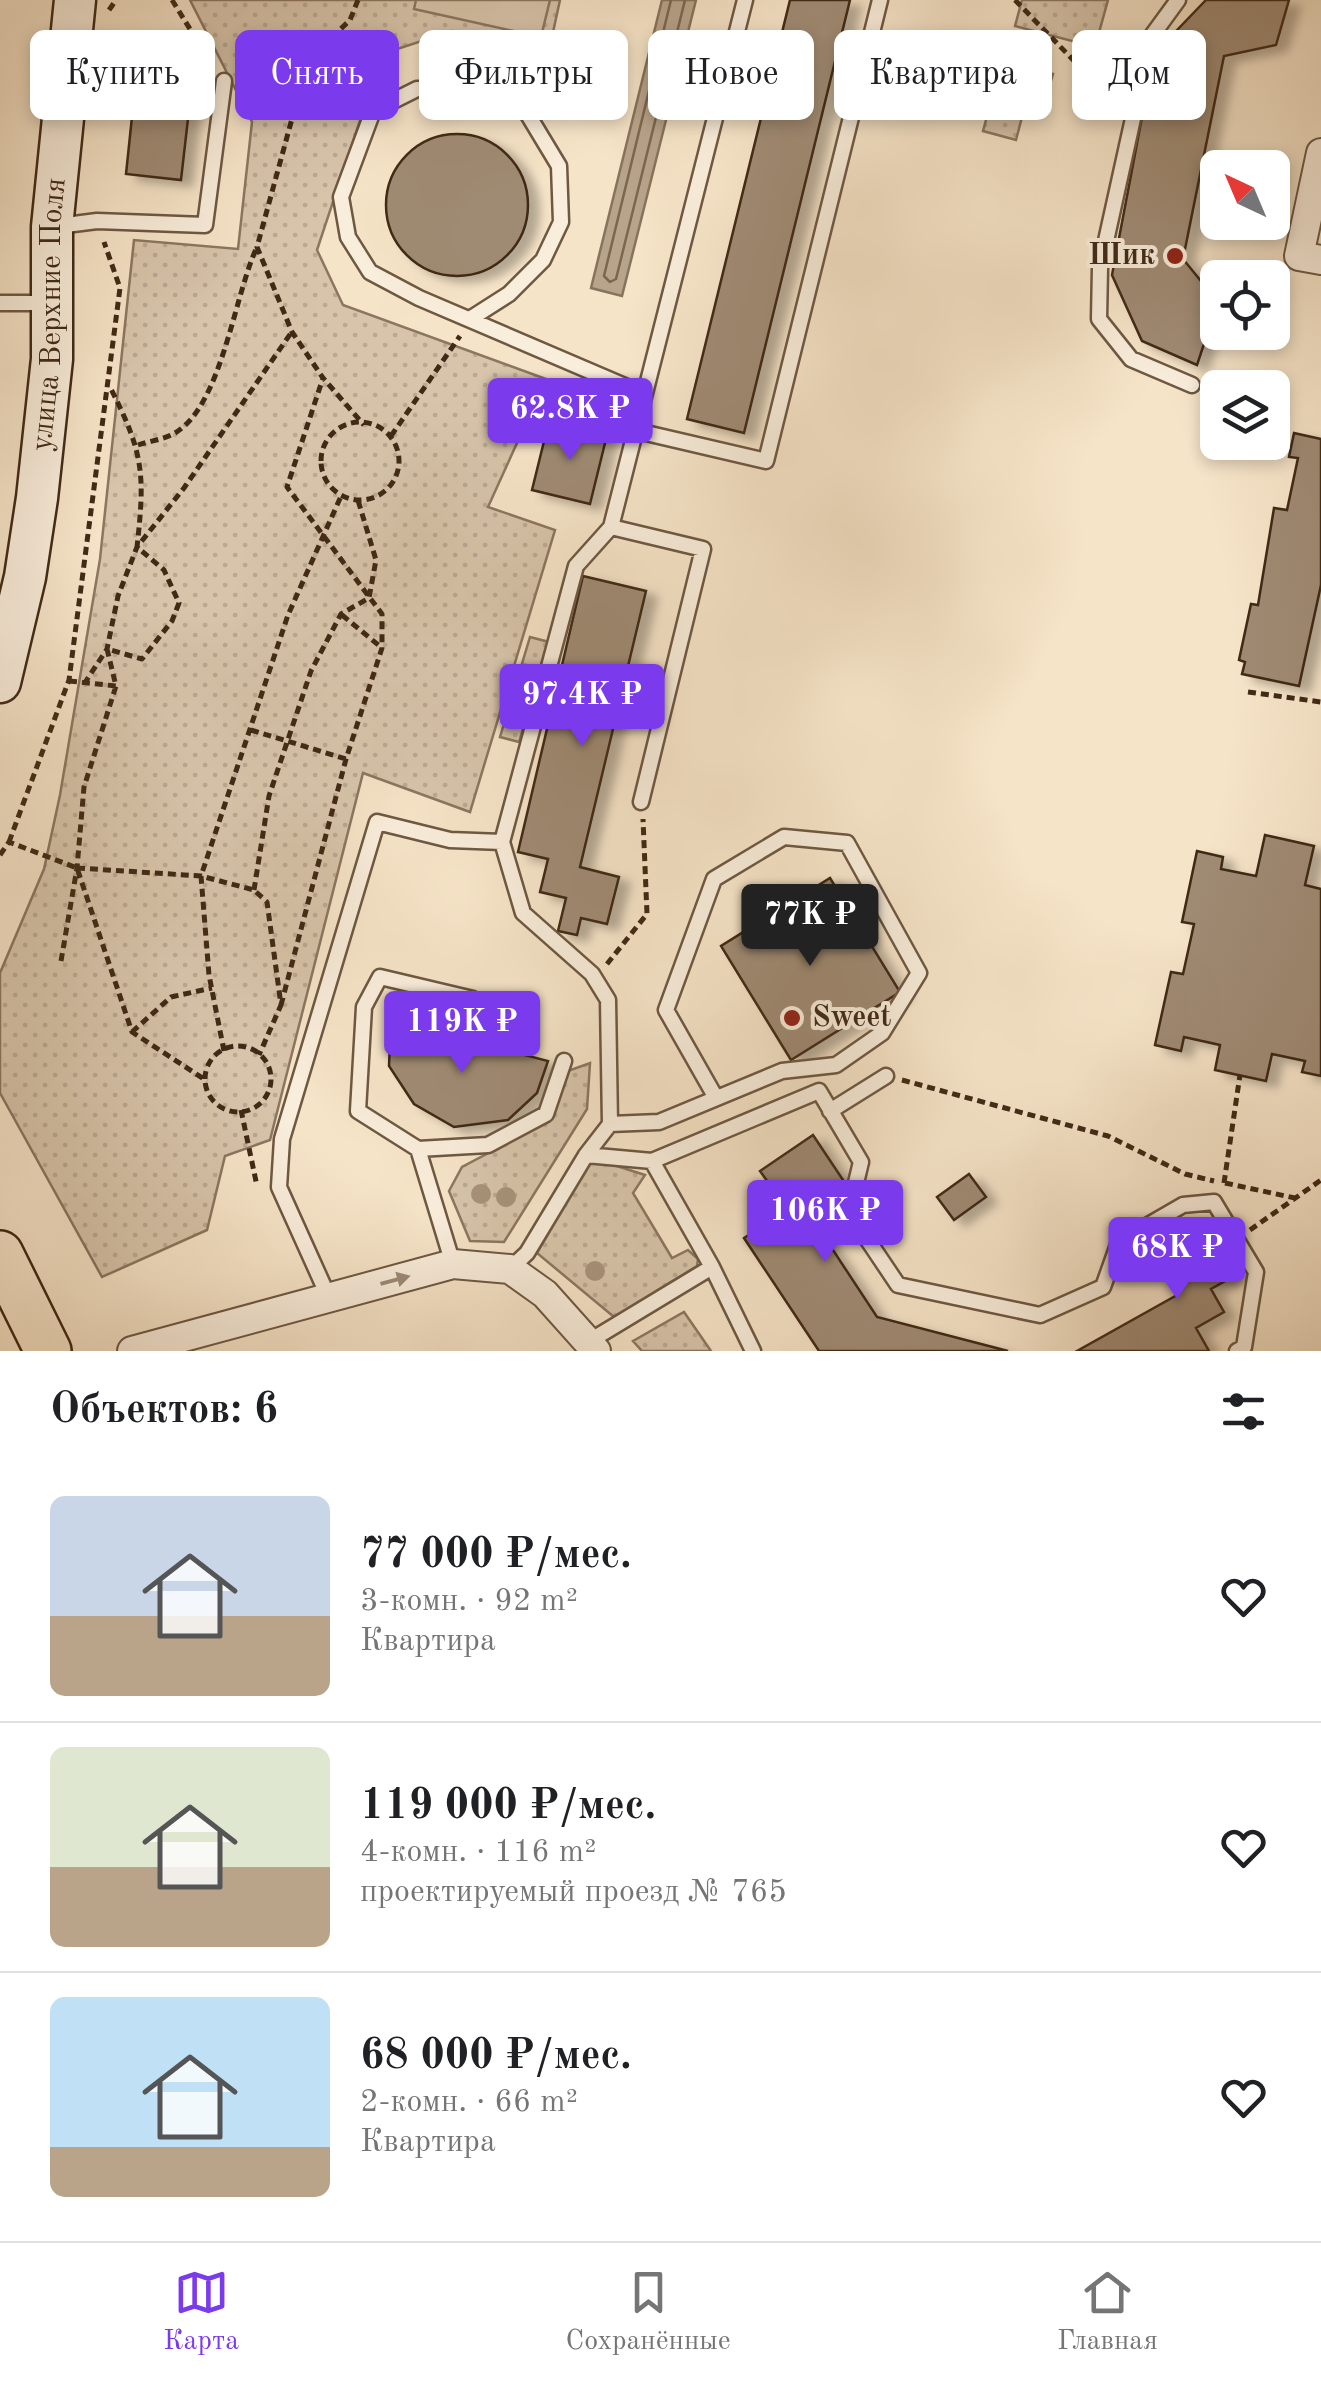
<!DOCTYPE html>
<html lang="ru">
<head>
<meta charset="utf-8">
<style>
  body { margin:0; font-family:"Old Standard TT",serif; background:#f2f2f2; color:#202124; height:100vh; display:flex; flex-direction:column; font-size:38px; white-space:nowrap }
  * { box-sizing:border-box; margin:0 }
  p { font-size:32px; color:#757577 }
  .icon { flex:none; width:55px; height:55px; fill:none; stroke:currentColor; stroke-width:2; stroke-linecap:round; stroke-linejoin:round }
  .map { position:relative; height:1351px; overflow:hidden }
  .side { display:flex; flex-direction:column; background:#fff; flex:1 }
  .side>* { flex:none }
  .guide { position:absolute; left:30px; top:30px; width:1262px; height:90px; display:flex; gap:20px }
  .needle { width:65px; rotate:316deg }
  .buttons { position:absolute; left:1200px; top:150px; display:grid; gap:20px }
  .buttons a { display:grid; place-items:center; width:90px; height:90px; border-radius:15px; background:#fff; box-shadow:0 5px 15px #0003; font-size:50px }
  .price { position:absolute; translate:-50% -85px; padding:0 22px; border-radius:10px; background:#7c3aed; color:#fff; font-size:32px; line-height:65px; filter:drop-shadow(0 2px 5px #0008) }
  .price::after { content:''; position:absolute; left:50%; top:60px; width:30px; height:22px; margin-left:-15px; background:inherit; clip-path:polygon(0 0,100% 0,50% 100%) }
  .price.selected { background:#222; color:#fff }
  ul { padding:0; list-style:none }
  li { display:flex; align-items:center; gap:30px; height:250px; padding:0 50px }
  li+li { border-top:2px solid #e0e0e0 }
  li span { display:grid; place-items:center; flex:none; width:280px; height:200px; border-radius:15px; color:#555 }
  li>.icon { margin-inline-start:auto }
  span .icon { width:120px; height:120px; fill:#fffc; stroke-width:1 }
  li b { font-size:42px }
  h2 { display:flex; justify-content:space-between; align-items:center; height:120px; padding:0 50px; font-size:42px }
  .pill { padding:0 35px; border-radius:15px; background:#fff; box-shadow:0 5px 15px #0003; font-size:35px; line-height:90px }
  .pill.selected { background:#7c3aed; color:#fff }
  .menu { display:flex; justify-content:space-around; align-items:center; height:140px; border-top:2px solid #e0e0e0; background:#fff; font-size:28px; color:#757577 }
  .menu a { display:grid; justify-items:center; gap:5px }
  .menu .selected { color:#7c3aed }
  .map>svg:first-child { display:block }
  .green { fill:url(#green-dots); stroke:#8c7660; stroke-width:2.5 }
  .pitch { fill:#d7c4aa; stroke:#8c7660; stroke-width:2.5 }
  .water { fill:#b8a48b; stroke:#88735c; stroke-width:2.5 }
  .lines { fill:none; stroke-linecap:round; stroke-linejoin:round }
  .shore { stroke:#7c6650; stroke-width:2.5 }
  .building { fill:#9f8a73; stroke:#402916; stroke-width:2.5; filter:url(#shadow) }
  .lane-casing { stroke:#6e5842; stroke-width:19 }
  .street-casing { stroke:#6e5842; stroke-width:32 }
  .secondary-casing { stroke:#402916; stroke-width:45 }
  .primary-casing { stroke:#402916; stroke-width:50 }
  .path { stroke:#402916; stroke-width:5; stroke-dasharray:8 5; stroke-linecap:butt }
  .lane { stroke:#f9eddb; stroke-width:14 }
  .street { stroke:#f9eddb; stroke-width:28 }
  .secondary { stroke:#f9eddb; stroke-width:40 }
  .primary { stroke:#f6e4c8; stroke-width:45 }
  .tree { fill:#a7937a }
  .oneway { fill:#9c8b78 }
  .poi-dot { fill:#8f2418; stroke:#f9eddb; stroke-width:4 }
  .labels { text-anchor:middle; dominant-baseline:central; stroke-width:8; stroke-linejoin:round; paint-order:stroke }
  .poi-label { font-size:30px; font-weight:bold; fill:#402916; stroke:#f9eddb; text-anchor:end }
  .street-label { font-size:30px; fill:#402916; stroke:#f9eddb }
</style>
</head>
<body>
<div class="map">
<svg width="1321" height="1351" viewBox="0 0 1321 1351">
  <defs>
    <pattern id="green-dots" width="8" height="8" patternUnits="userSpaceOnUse" patternTransform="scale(2.5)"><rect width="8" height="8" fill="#d7c4aa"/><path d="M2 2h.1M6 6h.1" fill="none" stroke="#baa892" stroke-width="1.8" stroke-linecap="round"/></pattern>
    <filter id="shadow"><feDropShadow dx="11" dy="6" stdDeviation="5" flood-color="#0004"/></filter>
  </defs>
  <rect width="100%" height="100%" fill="#f6e4c8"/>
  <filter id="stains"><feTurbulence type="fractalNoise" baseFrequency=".002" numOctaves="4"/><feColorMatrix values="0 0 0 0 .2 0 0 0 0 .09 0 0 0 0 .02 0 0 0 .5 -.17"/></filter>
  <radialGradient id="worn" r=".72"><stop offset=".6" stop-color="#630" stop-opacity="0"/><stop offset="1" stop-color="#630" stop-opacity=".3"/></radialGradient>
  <path class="green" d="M190 0H560L550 46 452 31 382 54 317 250 343 305 546 379 488 507 555 530 470 812 363 773 270 1140 225 1156 207 1230 102 1277 0 1093V973L44 869 60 795 100 559 134 240 238 249 252 122Z
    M1022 0H1108L1095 47 1015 26Z
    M973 53 1053 74 1045 102 1027 98 1016 140 983 131 994 90 966 82Z
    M530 637 549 642 519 742 500 737Z
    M590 1063 587 1109 504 1242 470 1241 449 1191 462 1167 549 1121 565 1072Z
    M598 1160 645 1175 633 1193 672 1258 688 1250 698 1259 697 1266 614 1317 537 1253 587 1166Z
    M684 1312 711 1351H642L633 1341Z"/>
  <path class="pitch" d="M416 0H550L541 37 414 9Z"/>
  <path class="water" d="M662 0H696L622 296 591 288Z"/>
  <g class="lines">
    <path class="shore" d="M671 0 604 276 610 282 616 279 685 0"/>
  </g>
  <path class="building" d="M790 0H850L744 433 687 419Z
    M1206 0H1289L1276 45 1224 56 1183 259 1218 302 1197 365 1142 341 1112 275 1154 54Z
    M137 69 193 75 181 180 126 174Z
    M386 205a71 71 0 1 1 142 0a71 71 0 1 1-142 0Z
    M549 421 607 435 590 504 532 490Z
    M1294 433 1321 439V585L1299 686 1242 674 1245 662 1239 660 1251 604 1258 605 1274 508 1287 510 1298 458 1289 457Z
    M583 576 646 591 580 867 619 877 607 924 581 918 577 935 558 931 566 898 540 892 548 859 518 852Z
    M1265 835 1314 846 1305 885 1321 889V1076L1302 1072 1305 1061 1272 1054 1266 1081 1215 1070 1220 1045 1184 1037 1181 1051 1155 1045 1171 972 1183 974 1194 924 1182 922 1197 851 1223 857 1221 869 1256 876Z
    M830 878 900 992 791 1060 721 946Z
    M391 1020 548 1061 537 1093 508 1120 454 1127 414 1104 389 1066Z
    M813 1135 845 1183 806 1209 877 1317 1008 1351H819L744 1238 765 1224 754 1207 775 1192 760 1171Z
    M969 1174 986 1197 954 1220 937 1197Z
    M1210 1227 1236 1275 1211 1289 1224 1312 1196 1328 1209 1351H1077L1177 1295 1156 1257Z"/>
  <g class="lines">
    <defs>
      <path id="lane" d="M1178 0 1151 37 1100 268 1099 319 1131 359 1192 385
        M58 226 97 221 205 225 224 81
        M0 303H47
        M473 317 509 294 543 260 561 222 559 166 524 108 490 89H417L373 111 341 197 348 237 370 272 419 298 641 393
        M633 430 766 461 880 0
        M611 527 703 549 641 802
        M502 842 523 913 592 974 608 1000 610 1124 586 1155 527 1253 510 1269
        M830 1111 886 1076
        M610 1124 659 1122 782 1071 836 1065 882 1033 919 973 847 843 784 837 714 879 666 1010 716 1098
        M418 1149 488 1145 546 1114 564 1061
        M586 1155 652 1161 819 1091 861 1162 849 1212 898 1285 1040 1315 1103 1287 1119 1242 1183 1205 1214 1202 1256 1272 1244 1347 1237 1351
        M652 1161 712 1267 753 1351
        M453 1264 418 1149 358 1111 364 1007 380 977 473 999
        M329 1298 279 1187 282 1139 377 822 450 840 502 842 576 566 611 527 745 0
        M588 1342 712 1267"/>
      <path id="street" d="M1321 153 1299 256 1321 260
        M132 1351 453 1264 510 1269 545 1294 596 1351"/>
      <g id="secondary">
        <path id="s1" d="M0 682 25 577 37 498 52 359V227L75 0"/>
      </g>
      <path id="primary" d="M0 1254 48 1351"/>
    </defs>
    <use href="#lane" class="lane-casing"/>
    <use href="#street" class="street-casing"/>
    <use href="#secondary" class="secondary-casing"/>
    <use href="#primary" class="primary-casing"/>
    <path class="path" d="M172 0 203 50
      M358 0 350 20 308 60 257 247 292 332 323 378 364 425
      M1015 0 1116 104
      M109 10 116 0
      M321 461a39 39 0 1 1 78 0a39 39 0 1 1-78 0Z
      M391 436 460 336
      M138 445C150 441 165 439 175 433 222 405 234 296 257 247
      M342 615 382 648
      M69 681 116 686
      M84 684 107 649 118 596 137 547 184 488 291 333
      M1248 692 1321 702
      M251 730 346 759
      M9 842 69 680 120 288 104 242
      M0 855 9 842 77 868 132 1032 207 1081
      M77 868 201 876 254 890 267 902 281 1005 259 1055
      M254 890 269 796 311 671 341 614 369 598 376 560 357 497
      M61 961 77 868 84 787 116 686 107 649 142 659 172 621 179 603 164 570 137 547C145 475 144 454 111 389
      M607 964 647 914 643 819
      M281 1005 346 759 382 648V614L287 487 323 378
      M132 1032 171 997 212 988
      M205 1079a33 33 0 1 1 66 0a33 33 0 1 1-66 0Z
      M224 1051 209 975 201 876 288 615 342 494
      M902 1080 1108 1136 1185 1174 1214 1181
      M241 1110 257 1186
      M1224 1183 1240 1075
      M1225 1183 1295 1198
      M1250 1230 1321 1180"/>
    <use href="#lane" class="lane"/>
    <use href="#street" class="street"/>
    <use href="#secondary" class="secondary"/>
    <use href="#primary" class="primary"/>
  </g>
  <g class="tree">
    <circle cx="481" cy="1194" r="10"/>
    <circle cx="506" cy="1197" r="10"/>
    <circle cx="595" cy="1271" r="10"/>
  </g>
  <defs><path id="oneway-solid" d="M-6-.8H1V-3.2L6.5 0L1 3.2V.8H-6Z" transform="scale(2.5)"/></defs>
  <use class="oneway" href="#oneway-solid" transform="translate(395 1280) rotate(-15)"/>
  <g class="poi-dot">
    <circle cx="1175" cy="256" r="10"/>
    <circle cx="792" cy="1018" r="10"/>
  </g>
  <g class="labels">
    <g class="poi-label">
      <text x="1155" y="256">Шик</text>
      <text x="812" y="1018" text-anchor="start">Sweet</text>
    </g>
    <g class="street-label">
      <text stroke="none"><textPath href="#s1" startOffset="372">улица Верхние Поля</textPath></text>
    </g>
  </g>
  <rect width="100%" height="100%" filter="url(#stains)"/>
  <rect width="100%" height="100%" fill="url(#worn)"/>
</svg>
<div class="buttons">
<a><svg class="needle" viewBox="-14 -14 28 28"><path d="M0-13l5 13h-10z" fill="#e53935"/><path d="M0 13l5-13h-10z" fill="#757577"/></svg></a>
<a><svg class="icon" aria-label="locate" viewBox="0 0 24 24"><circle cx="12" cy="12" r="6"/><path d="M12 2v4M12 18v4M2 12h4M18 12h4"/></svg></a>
<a><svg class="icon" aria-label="layers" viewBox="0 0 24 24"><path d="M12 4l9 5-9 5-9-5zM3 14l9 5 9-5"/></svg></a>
</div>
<b class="price" style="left:570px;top:463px">62.8K ₽</b>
<b class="price" style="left:582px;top:749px">97.4K ₽</b>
<b class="price selected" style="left:810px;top:969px">77K ₽</b>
<b class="price" style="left:462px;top:1076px">119K ₽</b>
<b class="price" style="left:825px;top:1265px">106K ₽</b>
<b class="price" style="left:1177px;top:1302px">68K ₽</b>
<div class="guide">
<a class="pill">Купить</a>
<a class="pill selected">Снять</a>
<a class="pill">Фильтры</a>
<a class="pill">Новое</a>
<a class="pill">Квартира</a>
<a class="pill">Дом</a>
</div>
</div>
<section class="side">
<h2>Объектов: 6<svg class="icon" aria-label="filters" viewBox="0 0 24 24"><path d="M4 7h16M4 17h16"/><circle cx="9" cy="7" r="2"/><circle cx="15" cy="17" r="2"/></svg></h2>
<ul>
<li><span style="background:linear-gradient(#c9d6e8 60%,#b9a48a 0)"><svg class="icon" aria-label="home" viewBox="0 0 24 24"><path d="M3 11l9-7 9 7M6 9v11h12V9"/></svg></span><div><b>77 000 ₽/мес.</b><p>3-комн. · 92 m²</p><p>Квартира</p></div><svg class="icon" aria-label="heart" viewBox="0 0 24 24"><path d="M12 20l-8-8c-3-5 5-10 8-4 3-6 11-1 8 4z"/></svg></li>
<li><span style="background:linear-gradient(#dfe7d0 60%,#b9a48a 0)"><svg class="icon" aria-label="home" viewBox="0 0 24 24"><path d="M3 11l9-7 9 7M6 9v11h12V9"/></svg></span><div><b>119 000 ₽/мес.</b><p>4-комн. · 116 m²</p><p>проектируемый проезд № 765</p></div><svg class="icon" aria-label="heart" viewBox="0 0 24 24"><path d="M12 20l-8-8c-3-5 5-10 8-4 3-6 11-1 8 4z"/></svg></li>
<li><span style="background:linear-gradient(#bfe0f5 75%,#b9a48a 0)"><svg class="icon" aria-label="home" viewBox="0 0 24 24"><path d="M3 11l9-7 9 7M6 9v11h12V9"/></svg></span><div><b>68 000 ₽/мес.</b><p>2-комн. · 66 m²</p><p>Квартира</p></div><svg class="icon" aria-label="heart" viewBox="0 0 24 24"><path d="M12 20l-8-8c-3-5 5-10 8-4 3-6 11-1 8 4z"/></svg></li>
</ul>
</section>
<nav class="menu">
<a class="selected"><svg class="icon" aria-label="map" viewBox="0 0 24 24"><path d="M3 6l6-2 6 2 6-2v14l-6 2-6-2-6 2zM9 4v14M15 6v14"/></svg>Карта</a>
<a><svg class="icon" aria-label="saved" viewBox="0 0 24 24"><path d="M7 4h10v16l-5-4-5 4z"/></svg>Сохранённые</a>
<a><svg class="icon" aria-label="home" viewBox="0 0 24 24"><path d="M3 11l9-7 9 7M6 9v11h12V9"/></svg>Главная</a>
</nav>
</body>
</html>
